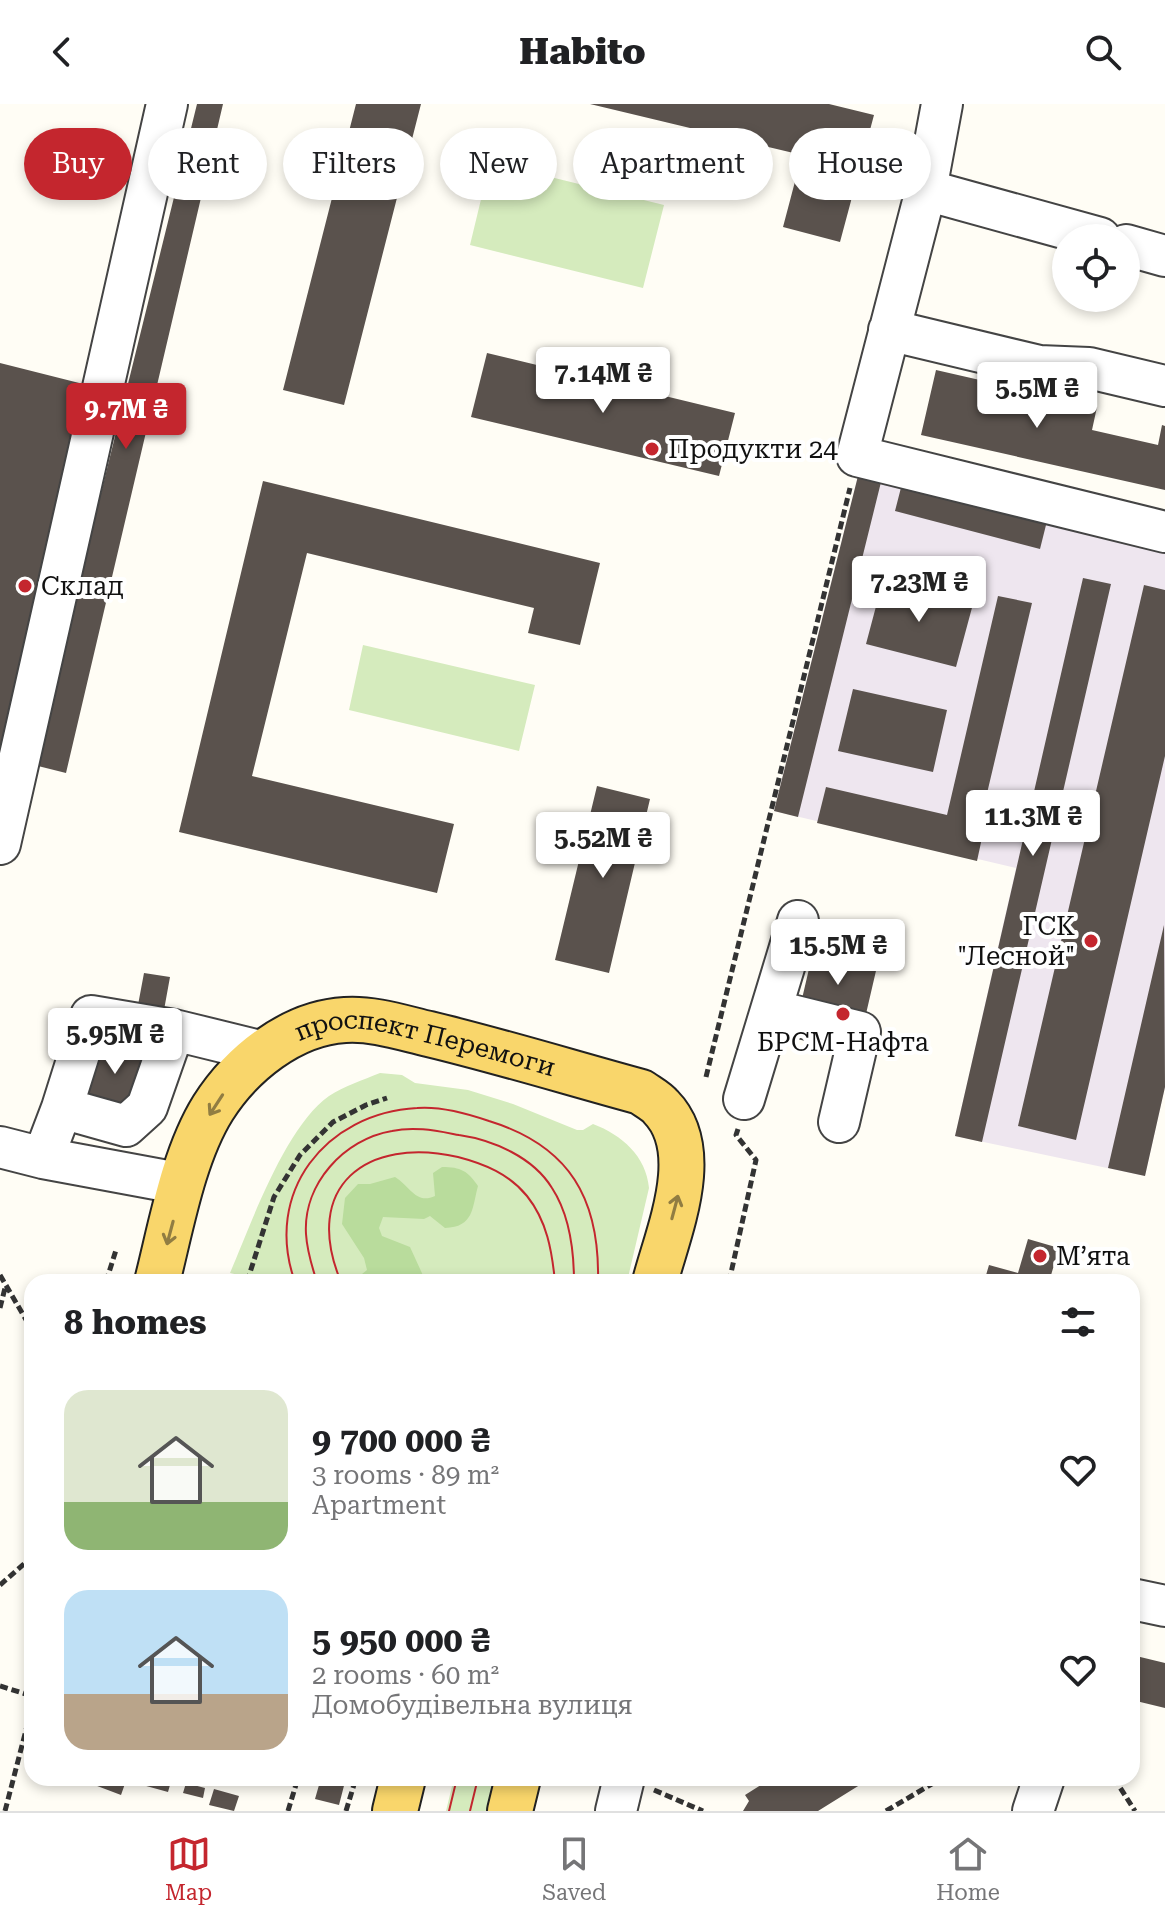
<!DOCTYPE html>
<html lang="en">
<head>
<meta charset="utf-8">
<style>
  body { margin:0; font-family:"Roboto Serif",serif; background:#f2f2f2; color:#202124; height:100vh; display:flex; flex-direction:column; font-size:30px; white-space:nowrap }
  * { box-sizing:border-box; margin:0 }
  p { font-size:26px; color:#757577 }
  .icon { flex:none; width:44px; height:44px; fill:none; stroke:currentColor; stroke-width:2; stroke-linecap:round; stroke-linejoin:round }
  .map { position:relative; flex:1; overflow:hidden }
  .details { position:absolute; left:24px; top:1170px; width:1116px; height:512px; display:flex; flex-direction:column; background:#fff; border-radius:24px; box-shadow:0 4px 12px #0003 }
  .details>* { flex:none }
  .hud { position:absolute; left:24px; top:24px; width:1118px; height:72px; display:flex; gap:16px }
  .controls { position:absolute; left:1052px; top:120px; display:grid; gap:16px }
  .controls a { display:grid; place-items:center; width:88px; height:88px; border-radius:50%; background:#fff; box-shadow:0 4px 12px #0003; font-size:40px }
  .price { position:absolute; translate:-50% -68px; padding:0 18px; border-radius:8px; background:#fff; color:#222; font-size:26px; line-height:52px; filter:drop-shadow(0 2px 4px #0008) }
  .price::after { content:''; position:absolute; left:50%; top:48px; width:24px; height:18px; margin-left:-12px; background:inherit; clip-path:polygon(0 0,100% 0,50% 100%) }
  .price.active { background:#c4262e; color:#fff }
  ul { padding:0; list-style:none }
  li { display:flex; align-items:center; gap:24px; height:200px; padding:0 40px }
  li span { display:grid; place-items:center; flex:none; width:224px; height:160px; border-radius:24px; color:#555 }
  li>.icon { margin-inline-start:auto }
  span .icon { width:96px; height:96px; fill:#fffc; stroke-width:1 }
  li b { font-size:34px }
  h2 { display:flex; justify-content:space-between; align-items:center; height:96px; padding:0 40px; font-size:34px }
  .pill { padding:0 28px; border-radius:36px; background:#fff; box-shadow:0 4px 12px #0003; font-size:28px; line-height:72px }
  .pill.active { background:#c4262e; color:#fff }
  header { display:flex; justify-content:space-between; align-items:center; height:104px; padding:0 40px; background:#fff; font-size:36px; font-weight:800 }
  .tab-bar { display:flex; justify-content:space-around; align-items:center; height:112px; border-top:2px solid #e0e0e0; background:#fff; font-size:22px; color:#757577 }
  .tab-bar a { display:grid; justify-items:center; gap:4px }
  .tab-bar .active { color:#c4262e }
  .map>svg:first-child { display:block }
  .industrial { fill:#eee6ef }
  .green { fill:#d5ebbd }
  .forest { fill:#b9dc9c }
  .building { fill:#5a524d }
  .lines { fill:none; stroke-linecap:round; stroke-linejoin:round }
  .minor-casing { stroke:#444; stroke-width:44 }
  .major-casing { stroke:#222; stroke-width:48 }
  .path { stroke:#333; stroke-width:5; stroke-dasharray:8 4; stroke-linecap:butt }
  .minor { stroke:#fff; stroke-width:40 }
  .major { stroke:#f9d66b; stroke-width:44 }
  .tram { stroke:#c4262e; stroke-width:2 }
  .oneway { stroke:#917d42 }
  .poi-dot { fill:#c4262e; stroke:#fff; stroke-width:3 }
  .labels { text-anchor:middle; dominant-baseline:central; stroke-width:8; stroke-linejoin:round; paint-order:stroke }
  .poi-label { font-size:26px; fill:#111; stroke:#fff; text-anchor:start }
  .street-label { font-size:26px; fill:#111; stroke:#fff }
</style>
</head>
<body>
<header><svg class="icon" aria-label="back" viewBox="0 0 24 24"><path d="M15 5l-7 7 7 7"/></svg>Habito<svg class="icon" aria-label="search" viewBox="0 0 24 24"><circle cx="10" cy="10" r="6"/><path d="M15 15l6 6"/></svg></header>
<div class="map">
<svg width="1165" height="1707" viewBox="0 0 1165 1707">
  <rect width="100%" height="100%" fill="#fffdf5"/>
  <path class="industrial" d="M861 360 1165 447V983L1145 1072 955 1032 1016 764 774 707Z"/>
  <path class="green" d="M490 58 664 101 643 184 470 141Z
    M363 541 535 581 519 647 349 606Z
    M380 969 402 971 415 979 468 986 513 1000 577 1026H583L593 1020C622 1031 646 1052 649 1084L627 1178H269L230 1169C251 1120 285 1023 329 992 344 982 363 976 380 969Z
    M454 1674H503L494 1707H446Z"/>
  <path class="forest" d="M442 1063C461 1063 468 1067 478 1082 472 1104 474 1123 445 1124L430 1112 424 1115 383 1113 379 1124 382 1132 410 1143 426 1178H352L367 1166 364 1154 342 1120 345 1094 358 1080H370L395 1073C410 1082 416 1101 435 1092L433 1069Z"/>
  <path class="building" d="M197 0H223L66 669 34 661Z
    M356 0H421L344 301 283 286Z
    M590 0H829L874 11 840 138 783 123 802 51Z
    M487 249 735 309 719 372 471 313Z
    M0 259 99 284 0 675Z
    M936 266 1097 303 1092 326 1158 341 1162 321 1165 322V386L921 331Z
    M861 360 884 366 798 713 774 707Z
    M904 372 1049 409 1040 445 895 407Z
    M263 377 600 459 580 541 528 529 534 504 307 449 252 672 454 720 437 789 179 728Z
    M1083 474 1111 480 982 1038 955 1032Z
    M883 476 973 500 956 563 866 540Z
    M1144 481 1165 486V652L1076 1036 1018 1022Z
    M998 492 1032 499 980 719 985 720 977 757 817 719 826 683 947 711Z
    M853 585 947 606 933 668 838 647Z
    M597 682 650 695 609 869 555 856Z
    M1164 821 1165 983 1145 1072 1108 1064Z
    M818 826 882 841 859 940 795 925Z
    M144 869 170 873 164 906 138 901Z
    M94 938 149 952 135 1007 81 993Z
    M1028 1135 1059 1144 1049 1178H984L989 1161 1018 1169Z
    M1132 1551 1165 1559V1604L1132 1596Z
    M85 1674H127L121 1691 84 1677Z
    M141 1674H172L168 1688 139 1680Z
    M321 1674H346L339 1701 315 1695Z
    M772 1674H871L818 1707H743L749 1697 745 1691Z
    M186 1679 205 1684 203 1694 183 1689Z
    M214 1685 239 1692 234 1707 209 1701Z"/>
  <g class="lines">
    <defs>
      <path id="minor" d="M942 0 926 86 857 352 1165 428
        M926 86 1100 134
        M1126 141 1165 152
        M889 226 1039 262 1089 264 1165 282
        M0 740 167 0
        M771 906 860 928 839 1018
        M744 995 798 817
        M62 1004 126 1022 147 1003 174 926
        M0 1043 43 1054 183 1080
        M43 1054 62 1004 91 912 174 926 264 948
        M1132 1495 1165 1502
        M616 1707 624 1674
        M1033 1707 1044 1674"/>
      <g id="major">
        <path id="s1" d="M157 1178C171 1123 183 1052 213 1004 241 960 291 919 345 916 373 914 403 924 429 930 500 947 571 969 641 988 648 993 656 997 661 1003 704 1047 668 1128 655 1178"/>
        <path d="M395 1707 403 1674"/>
        <path d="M510 1707 518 1674"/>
      </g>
    </defs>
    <use href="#minor" class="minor-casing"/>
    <use href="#major" class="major-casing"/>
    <path class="path" d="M706 973 850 384
      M0 1171 32 1226
      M106 1178 116 1146
      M247 1178 274 1093 300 1051 333 1018 366 1001 387 994
      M729 1178 756 1056 736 1031 738 1025
      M0 1204 5 1184
      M0 1481 32 1453
      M0 1582 32 1592
      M1114 1674 1135 1707
      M654 1686 703 1707
      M5 1707 32 1603
      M288 1707 298 1674
      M346 1707 356 1674
      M886 1707 942 1674"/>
    <use href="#minor" class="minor"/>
    <use href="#major" class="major"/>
    <path class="tram" d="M295 1178C263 1089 325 1009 417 1004 441 1002 466 1009 489 1017 570 1042 600 1095 598 1178
      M317 1178C312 1163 307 1146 306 1130 303 1080 344 1035 392 1027 415 1022 437 1027 459 1031 493 1036 533 1053 552 1084 569 1110 574 1147 574 1178
      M341 1178C301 1082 367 1032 458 1053 485 1060 509 1070 527 1092 547 1117 552 1147 555 1178
      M449 1707 457 1674
      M470 1707 478 1674"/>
  </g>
  <defs><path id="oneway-shaft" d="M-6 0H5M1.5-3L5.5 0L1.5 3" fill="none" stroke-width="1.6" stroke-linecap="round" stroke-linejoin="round" transform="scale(2)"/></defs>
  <g class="oneway">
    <use href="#oneway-shaft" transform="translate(216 1001) rotate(123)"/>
    <use href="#oneway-shaft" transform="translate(675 1103) rotate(-75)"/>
    <use href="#oneway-shaft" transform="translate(170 1129) rotate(105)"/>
  </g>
  <g class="poi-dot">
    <circle cx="652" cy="345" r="8"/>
    <circle cx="25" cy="482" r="8"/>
    <circle cx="1091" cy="837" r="8"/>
    <circle cx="843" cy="910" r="8"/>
    <circle cx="1040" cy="1152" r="8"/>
  </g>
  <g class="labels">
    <g class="poi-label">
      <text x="668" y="345">Продукти 24</text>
      <text x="41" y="482">Склад</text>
      <text x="1075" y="822" text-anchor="end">ГСК<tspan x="1075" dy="30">"Лесной"</tspan></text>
      <text x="843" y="938" text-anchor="middle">БРСМ-Hафта</text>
      <text x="1056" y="1152">Мʼята</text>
    </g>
    <g class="street-label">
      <text stroke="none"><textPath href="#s1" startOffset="430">проспект Перемоги</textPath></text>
    </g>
  </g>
</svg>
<div class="controls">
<a><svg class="icon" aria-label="locate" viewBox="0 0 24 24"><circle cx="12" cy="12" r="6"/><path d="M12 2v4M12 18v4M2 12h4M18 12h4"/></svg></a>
</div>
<b class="price" style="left:603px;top:311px">7.14M ₴</b>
<b class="price" style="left:1037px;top:326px">5.5M ₴</b>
<b class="price active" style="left:126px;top:347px">9.7M ₴</b>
<b class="price" style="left:919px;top:520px">7.23M ₴</b>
<b class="price" style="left:1033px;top:754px">11.3M ₴</b>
<b class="price" style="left:603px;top:776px">5.52M ₴</b>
<b class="price" style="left:838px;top:883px">15.5M ₴</b>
<b class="price" style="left:115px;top:972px">5.95M ₴</b>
<div class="hud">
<a class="pill active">Buy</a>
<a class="pill">Rent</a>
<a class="pill">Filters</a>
<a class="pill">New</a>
<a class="pill">Apartment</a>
<a class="pill">House</a>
</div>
<section class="details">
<h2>8 homes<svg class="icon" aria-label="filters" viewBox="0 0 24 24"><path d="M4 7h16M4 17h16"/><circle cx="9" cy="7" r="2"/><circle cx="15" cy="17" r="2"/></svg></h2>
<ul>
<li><span style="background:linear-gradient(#dfe7d0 70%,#8fb573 0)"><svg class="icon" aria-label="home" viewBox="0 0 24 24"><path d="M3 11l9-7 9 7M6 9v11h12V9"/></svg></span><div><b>9 700 000 ₴</b><p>3 rooms · 89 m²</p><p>Apartment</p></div><svg class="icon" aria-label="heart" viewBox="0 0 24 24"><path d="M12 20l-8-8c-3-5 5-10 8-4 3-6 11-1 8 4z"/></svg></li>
<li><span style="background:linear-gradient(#bfe0f5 65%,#b9a48a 0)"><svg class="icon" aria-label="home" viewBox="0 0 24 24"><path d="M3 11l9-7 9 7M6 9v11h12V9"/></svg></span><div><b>5 950 000 ₴</b><p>2 rooms · 60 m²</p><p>Домобудівельна вулиця</p></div><svg class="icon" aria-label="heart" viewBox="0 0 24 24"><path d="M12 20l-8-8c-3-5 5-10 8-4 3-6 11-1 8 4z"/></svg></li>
</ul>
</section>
</div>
<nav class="tab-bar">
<a class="active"><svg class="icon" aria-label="map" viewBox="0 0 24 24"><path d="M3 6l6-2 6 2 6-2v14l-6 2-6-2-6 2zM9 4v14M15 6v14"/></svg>Map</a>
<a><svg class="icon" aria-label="saved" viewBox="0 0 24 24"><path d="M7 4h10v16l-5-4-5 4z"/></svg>Saved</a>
<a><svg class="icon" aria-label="home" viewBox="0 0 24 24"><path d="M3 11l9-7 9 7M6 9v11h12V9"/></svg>Home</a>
</nav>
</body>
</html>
